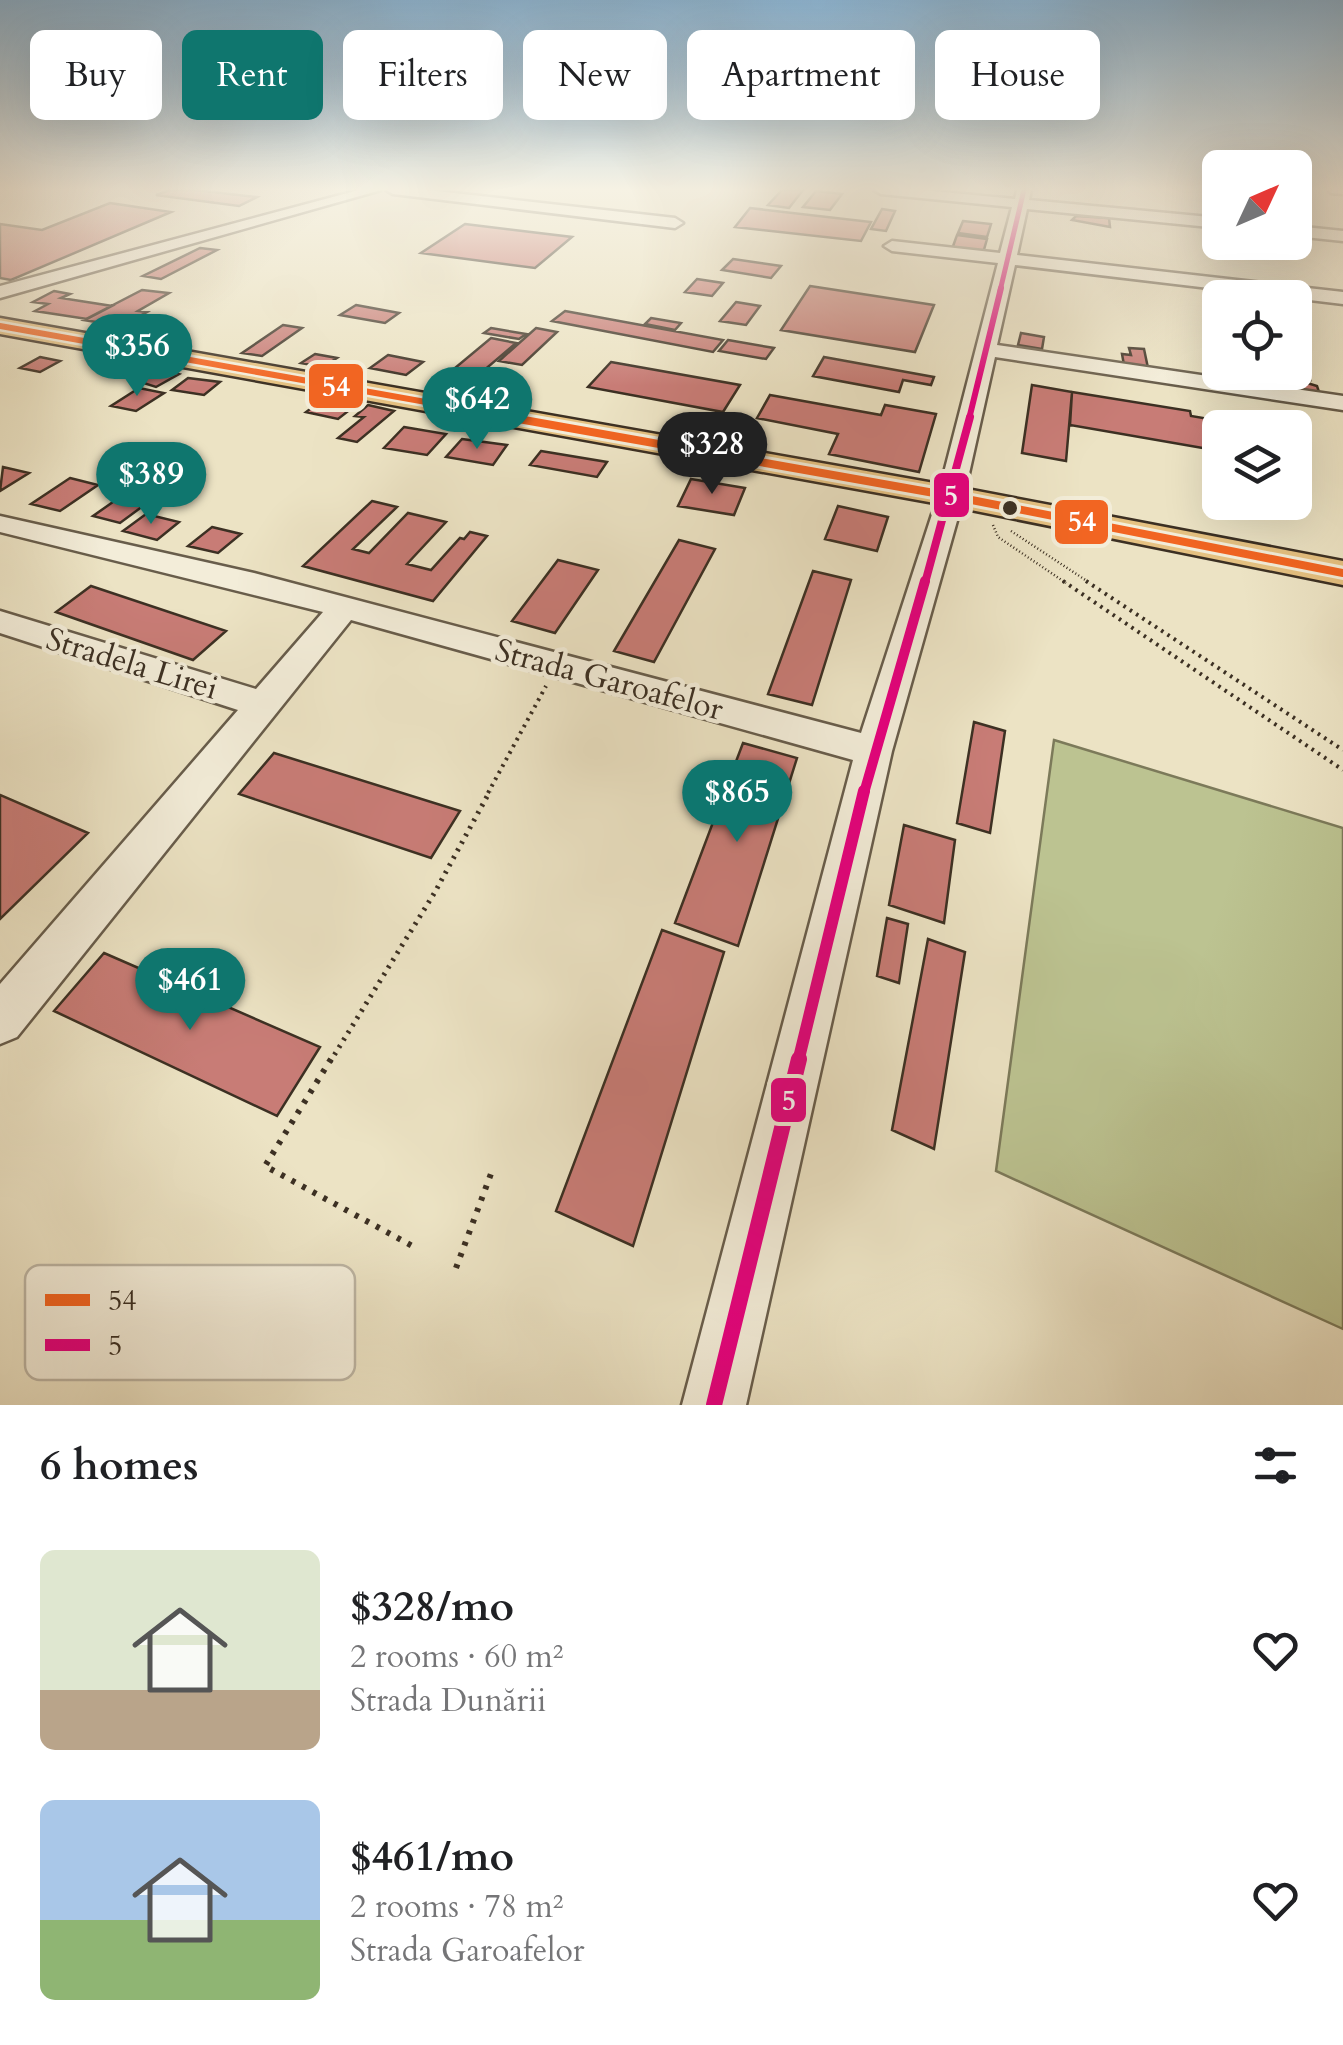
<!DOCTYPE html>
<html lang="en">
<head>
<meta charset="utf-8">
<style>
  body { margin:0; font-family:Cardo,serif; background:#f2f2f2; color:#202124; height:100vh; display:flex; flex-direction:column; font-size:38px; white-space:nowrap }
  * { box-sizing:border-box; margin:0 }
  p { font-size:32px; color:#757577 }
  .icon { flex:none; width:55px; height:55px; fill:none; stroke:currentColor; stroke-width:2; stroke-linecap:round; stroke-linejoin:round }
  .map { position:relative; height:1405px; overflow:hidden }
  .drawer { display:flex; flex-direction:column; background:#fff; flex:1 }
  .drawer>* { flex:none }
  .top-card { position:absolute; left:30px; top:30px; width:1285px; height:90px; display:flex; gap:20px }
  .needle { width:65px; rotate:46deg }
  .controls { position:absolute; left:1202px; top:150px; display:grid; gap:20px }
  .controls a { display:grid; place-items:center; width:110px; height:110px; border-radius:15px; background:#fff; box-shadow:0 10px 40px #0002; font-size:50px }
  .price { position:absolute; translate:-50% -85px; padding:0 22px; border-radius:35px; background:#0f766e; color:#fff; font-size:32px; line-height:65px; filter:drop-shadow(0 2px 5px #0008) }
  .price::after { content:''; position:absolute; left:50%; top:60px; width:30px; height:22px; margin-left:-15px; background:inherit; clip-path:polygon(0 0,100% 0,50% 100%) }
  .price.active { background:#222; color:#fff }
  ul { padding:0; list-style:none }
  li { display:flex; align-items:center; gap:30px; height:250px; padding:0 40px }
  li span { display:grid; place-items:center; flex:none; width:280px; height:200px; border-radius:15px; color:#555 }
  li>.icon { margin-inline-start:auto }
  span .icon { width:120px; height:120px; fill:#fffc; stroke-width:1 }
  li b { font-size:42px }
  h2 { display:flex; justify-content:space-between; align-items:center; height:120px; padding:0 40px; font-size:42px }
  .chip { padding:0 35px; border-radius:15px; background:#fff; box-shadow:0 10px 40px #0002; font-size:35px; line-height:90px }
  .chip.active { background:#0f766e; color:#fff }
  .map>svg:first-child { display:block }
  .green { fill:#bcc391; stroke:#7c7a5a; stroke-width:2.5 }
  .building { fill:#c87c76; stroke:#3c3023; stroke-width:2.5 }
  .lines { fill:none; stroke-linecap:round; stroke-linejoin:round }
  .minor-casing { stroke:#685d4b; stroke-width:5 }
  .major-casing { stroke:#3c3023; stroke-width:5 }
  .path-far3 { stroke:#3c3023; stroke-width:2.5; stroke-dasharray:1 2.5; stroke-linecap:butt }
  .path-far2 { stroke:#3c3023; stroke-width:4; stroke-dasharray:2.5 5; stroke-linecap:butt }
  .path-far1 { stroke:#3c3023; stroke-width:5; stroke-dasharray:2.5 6; stroke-linecap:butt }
  .path { stroke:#3c3023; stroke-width:6; stroke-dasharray:4 8; stroke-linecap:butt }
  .minor { fill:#f3edd9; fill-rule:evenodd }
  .major { fill:#e6c282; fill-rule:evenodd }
  .bus-1-far1-casing { stroke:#f3edd9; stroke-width:11 }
  .bus-1-casing { stroke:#f3edd9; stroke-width:14 }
  .bus-2-far5-casing { stroke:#f3edd9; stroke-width:9 }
  .bus-2-far4-casing { stroke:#f3edd9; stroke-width:11 }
  .bus-2-far3-casing { stroke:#f3edd9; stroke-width:14 }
  .bus-2-far2-casing { stroke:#f3edd9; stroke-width:18 }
  .bus-2-far1-casing { stroke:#f3edd9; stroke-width:20 }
  .bus-2-casing { stroke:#f3edd9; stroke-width:24 }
  .bus-1-far1 { stroke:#f26522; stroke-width:6 }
  .bus-1 { stroke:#f26522; stroke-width:8 }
  .bus-2-far5 { stroke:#e5007d; stroke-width:5 }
  .bus-2-far4 { stroke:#e5007d; stroke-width:6 }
  .bus-2-far3 { stroke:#e5007d; stroke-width:8 }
  .bus-2-far2 { stroke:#e5007d; stroke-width:10 }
  .bus-2-far1 { stroke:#e5007d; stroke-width:12 }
  .bus-2 { stroke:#e5007d; stroke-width:16 }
  .bus-dot { fill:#3c3023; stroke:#f3edd9; stroke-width:4 }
  .labels { text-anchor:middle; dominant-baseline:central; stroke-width:9; stroke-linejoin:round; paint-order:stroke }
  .street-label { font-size:32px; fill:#3c3023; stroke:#f3edd9 }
  .key { fill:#f3edd9; stroke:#bcb4a2; stroke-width:2.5 }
  .key-label { font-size:28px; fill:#3c3023 }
  .line-badge { stroke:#f3edd9; stroke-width:4 }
  .badge-label { font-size:28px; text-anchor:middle; font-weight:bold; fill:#fff }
</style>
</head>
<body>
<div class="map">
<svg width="1343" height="1405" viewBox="0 0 1343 1405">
  <rect width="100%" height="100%" fill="#ece3c4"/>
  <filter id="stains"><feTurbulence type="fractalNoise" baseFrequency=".002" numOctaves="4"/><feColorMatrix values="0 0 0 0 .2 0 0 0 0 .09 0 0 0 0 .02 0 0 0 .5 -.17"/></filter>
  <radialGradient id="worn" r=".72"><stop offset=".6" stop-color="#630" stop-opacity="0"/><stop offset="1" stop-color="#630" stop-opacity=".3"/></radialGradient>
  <path class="green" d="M1054 740 1343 828V1329L996 1171Z"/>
  <path class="building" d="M170 190H195L257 197 239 206 156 195Z
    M782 190H803L789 208 768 205Z
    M816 191 842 194 830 210 803 207Z
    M110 203 171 212 11 280 0 278V224L42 230Z
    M750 208 871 222 861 241 735 227Z
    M882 209 895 211 886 231 871 229Z
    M1076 216 1109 218 1110 227 1072 220Z
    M963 221 991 224 987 237 958 233Z
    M465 224 572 237 535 268 421 253Z
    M957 235 987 239 983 253 952 249Z
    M200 248 217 250 161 279 143 276Z
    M733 259 781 266 771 278 722 270Z
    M697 279 723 283 712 296 685 292Z
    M810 286 934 305 915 352 781 330Z
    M142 290 169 293 138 311 147 312 121 326 84 320Z
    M54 291 70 294 61 298 112 306 87 319 35 311 48 304 33 302Z
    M736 302 760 306 746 325 720 321Z
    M356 305 399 313 385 323 340 315Z
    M565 311 723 340 713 352 552 321Z
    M651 318 681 323 675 330 645 324Z
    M283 325 302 328 262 356 242 353Z
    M491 328 526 334 519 339 484 333Z
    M536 328 557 332 522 365 499 361Z
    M1021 333 1044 337 1042 349 1018 345Z
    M491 338 516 343 475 378 449 373Z
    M728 340 774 348 766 359 719 351Z
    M1129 348 1144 349 1148 368 1124 365 1122 354 1131 355Z
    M315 354 337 358 323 367 301 363Z
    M388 355 423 362 406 375 370 368Z
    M40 357 60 361 40 372 20 368Z
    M824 357 934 377 931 385 903 380 899 392 813 376Z
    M611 362 740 385 723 412 588 387Z
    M1295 363 1300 371 1308 373 1310 380 1304 379V382L1317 386 1320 395 1291 390 1289 381 1267 377 1266 372H1295Z
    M155 367 179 374 156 387 131 379Z
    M188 378 220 382 204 395 172 390Z
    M1032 385 1072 392 1066 461 1022 453Z
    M139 388 164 393 136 411 111 406Z
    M1072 392 1190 411 1191 416 1262 428H1220V451L1070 425Z
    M770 395 881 415 885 405 936 414 919 472 829 454 838 434 757 418Z
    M325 398 356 405 338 419 306 412Z
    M368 405 394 411 357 442 338 438 364 417 355 416Z
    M404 427 446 434 427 455 384 448Z
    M462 439 507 445 493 465 446 457Z
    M541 451 607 462 597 477 530 465Z
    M3 467 29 473 0 491Z
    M70 478 98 485 60 511 31 504Z
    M691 479 745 488 734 515 678 506Z
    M120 497 147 503 120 523 93 516Z
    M372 501 397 507 353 549 369 553 408 513 446 522 407 564 431 570 460 538 464 539 470 532 487 536 433 601 303 566Z
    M838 506 888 517 877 551 825 539Z
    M146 514 179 522 157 540 123 531Z
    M212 527 241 534 218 553 188 546Z
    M679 540 715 549 654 662 614 651Z
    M558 560 598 570 555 633 512 621Z
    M813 571 851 580 812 705 768 694Z
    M91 586 226 631 193 660 56 612Z
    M974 722 1005 731 990 833 957 823Z
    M743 743 797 758 738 946 675 923Z
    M274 753 460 811 431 858 239 794Z
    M0 795 88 833 0 919Z
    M904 825 955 840 944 923 889 905Z
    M887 918 908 924 899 983 877 976Z
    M662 930 724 952 633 1246 556 1211Z
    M928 939 965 952 934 1149 892 1130Z
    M104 953 320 1047 277 1116 54 1011Z"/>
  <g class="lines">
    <defs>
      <path id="minor" d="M359 190H381L0 298V286Z
        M386 190H427L675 218 683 223 675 228 393 194Z
        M874 190H922L1015 199 1017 190H1031L1029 200 1220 218V228L1027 209 1017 255 1343 292V304L1015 265 997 345 1343 396V410L995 357 964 496 892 751 746 1405H682L853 760 351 620 17 1037 0 1044V984L238 710 0 633V611L256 689 323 612 0 532V516L254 573 861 733 938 496 998 263 892 251 884 246 892 241 1000 253 1012 207 881 194Z
        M1329 190H1343V194L1331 193Z
        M1295 226 1343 231V241L1295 236Z"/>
      <path id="major" d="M0 318 951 486 1343 561V585L951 506 0 334Z"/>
    </defs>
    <use href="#minor" class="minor-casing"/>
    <use href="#major" class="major-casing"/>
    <path class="path-far3" d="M993 525 998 537 1066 583
      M1011 531 1090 583"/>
    <path class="path-far2" d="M1063 581 1343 770
      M1086 581 1343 750
      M488 793 546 686"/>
    <path class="path-far1" d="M330 1062 435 892 490 791"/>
    <path class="path" d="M331 1059 265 1166 418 1249
      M456 1268 492 1171"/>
    <use href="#minor" class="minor"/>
    <use href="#major" class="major"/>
    <defs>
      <path id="bus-1-far1" d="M0 326 521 419"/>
      <path id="bus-1" d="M507 417 951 496 1343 573"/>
      <path id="bus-2-far5" d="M1000 291 1024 190"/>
      <path id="bus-2-far4" d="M969 419 1001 288"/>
      <path id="bus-2-far3" d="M925 583 970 417"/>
      <path id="bus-2-far2" d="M864 793 925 581"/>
      <path id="bus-2-far1" d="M798 1062 864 791"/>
      <path id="bus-2" d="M714 1405 799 1059"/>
    </defs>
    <use href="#bus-1-far1" class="bus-1-far1-casing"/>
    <use href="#bus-1" class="bus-1-casing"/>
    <use href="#bus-2-far5" class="bus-2-far5-casing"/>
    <use href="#bus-2-far4" class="bus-2-far4-casing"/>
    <use href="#bus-2-far3" class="bus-2-far3-casing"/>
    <use href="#bus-2-far2" class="bus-2-far2-casing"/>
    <use href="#bus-2-far1" class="bus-2-far1-casing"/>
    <use href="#bus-2" class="bus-2-casing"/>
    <use href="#bus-1-far1" class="bus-1-far1"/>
    <use href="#bus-1" class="bus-1"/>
    <use href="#bus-2-far5" class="bus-2-far5"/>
    <use href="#bus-2-far4" class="bus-2-far4"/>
    <use href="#bus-2-far3" class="bus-2-far3"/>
    <use href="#bus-2-far2" class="bus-2-far2"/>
    <use href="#bus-2-far1" class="bus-2-far1"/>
    <use href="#bus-2" class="bus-2"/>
  </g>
  <linearGradient id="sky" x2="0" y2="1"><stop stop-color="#8bb7d8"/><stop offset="0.49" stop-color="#f6f2e4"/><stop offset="1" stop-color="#f6f2e4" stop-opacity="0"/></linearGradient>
  <rect width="1343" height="386" fill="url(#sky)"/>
  <circle class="bus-dot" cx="1010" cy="508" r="9"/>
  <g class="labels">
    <g class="street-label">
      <text transform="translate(132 664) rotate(17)">Stradela Lirei</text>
      <text transform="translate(609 680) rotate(15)">Strada Garoafelor</text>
    </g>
  </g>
  <rect x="25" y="1265" width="330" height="115" rx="15" class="key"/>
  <rect x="45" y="1294" width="45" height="12" fill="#f26522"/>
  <rect x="45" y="1339" width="45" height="12" fill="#e5007d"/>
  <g class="key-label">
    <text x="108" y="1310">54</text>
    <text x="108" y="1355">5</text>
  </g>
  <g class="line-badge">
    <rect x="307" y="362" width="58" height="48" rx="10" fill="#f26522"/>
    <rect x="932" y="471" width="39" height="48" rx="10" fill="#e5007d"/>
    <rect x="1053" y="498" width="57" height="48" rx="10" fill="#f26522"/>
    <rect x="769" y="1076" width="39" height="48" rx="10" fill="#e5007d"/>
  </g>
  <g class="badge-label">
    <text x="336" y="396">54</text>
    <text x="951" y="505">5</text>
    <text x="1082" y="531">54</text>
    <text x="789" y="1110">5</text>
  </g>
  <rect width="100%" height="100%" filter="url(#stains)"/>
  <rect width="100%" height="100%" fill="url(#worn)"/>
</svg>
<div class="controls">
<a><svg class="needle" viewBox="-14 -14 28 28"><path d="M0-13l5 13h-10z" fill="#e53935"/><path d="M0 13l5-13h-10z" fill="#757577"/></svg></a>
<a><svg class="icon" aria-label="locate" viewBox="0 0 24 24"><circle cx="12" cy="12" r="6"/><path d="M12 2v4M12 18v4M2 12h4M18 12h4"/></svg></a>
<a><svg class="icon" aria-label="layers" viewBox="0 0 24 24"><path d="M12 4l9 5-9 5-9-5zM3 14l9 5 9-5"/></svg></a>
</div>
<b class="price" style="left:137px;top:399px">$356</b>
<b class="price" style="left:477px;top:452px">$642</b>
<b class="price active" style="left:712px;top:497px">$328</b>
<b class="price" style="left:151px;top:527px">$389</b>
<b class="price" style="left:737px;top:845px">$865</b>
<b class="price" style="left:190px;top:1033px">$461</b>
<div class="top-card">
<a class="chip">Buy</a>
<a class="chip active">Rent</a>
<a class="chip">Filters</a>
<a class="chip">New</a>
<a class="chip">Apartment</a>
<a class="chip">House</a>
</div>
</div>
<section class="drawer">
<h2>6 homes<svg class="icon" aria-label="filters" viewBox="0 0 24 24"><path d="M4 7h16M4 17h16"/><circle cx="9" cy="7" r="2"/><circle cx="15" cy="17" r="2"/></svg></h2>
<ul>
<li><span style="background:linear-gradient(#dfe7d0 70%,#b9a48a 0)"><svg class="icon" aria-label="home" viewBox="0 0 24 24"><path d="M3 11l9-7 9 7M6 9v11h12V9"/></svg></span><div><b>$328/mo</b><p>2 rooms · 60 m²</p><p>Strada Dunării</p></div><svg class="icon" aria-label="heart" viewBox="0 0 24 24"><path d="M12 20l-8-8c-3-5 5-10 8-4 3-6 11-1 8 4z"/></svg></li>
<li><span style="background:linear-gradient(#a9c7e8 60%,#8fb573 0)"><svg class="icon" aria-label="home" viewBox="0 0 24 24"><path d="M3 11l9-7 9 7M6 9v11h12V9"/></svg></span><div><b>$461/mo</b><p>2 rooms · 78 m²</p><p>Strada Garoafelor</p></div><svg class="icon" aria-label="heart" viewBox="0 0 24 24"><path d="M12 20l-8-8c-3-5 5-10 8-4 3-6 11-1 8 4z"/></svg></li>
</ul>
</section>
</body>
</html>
